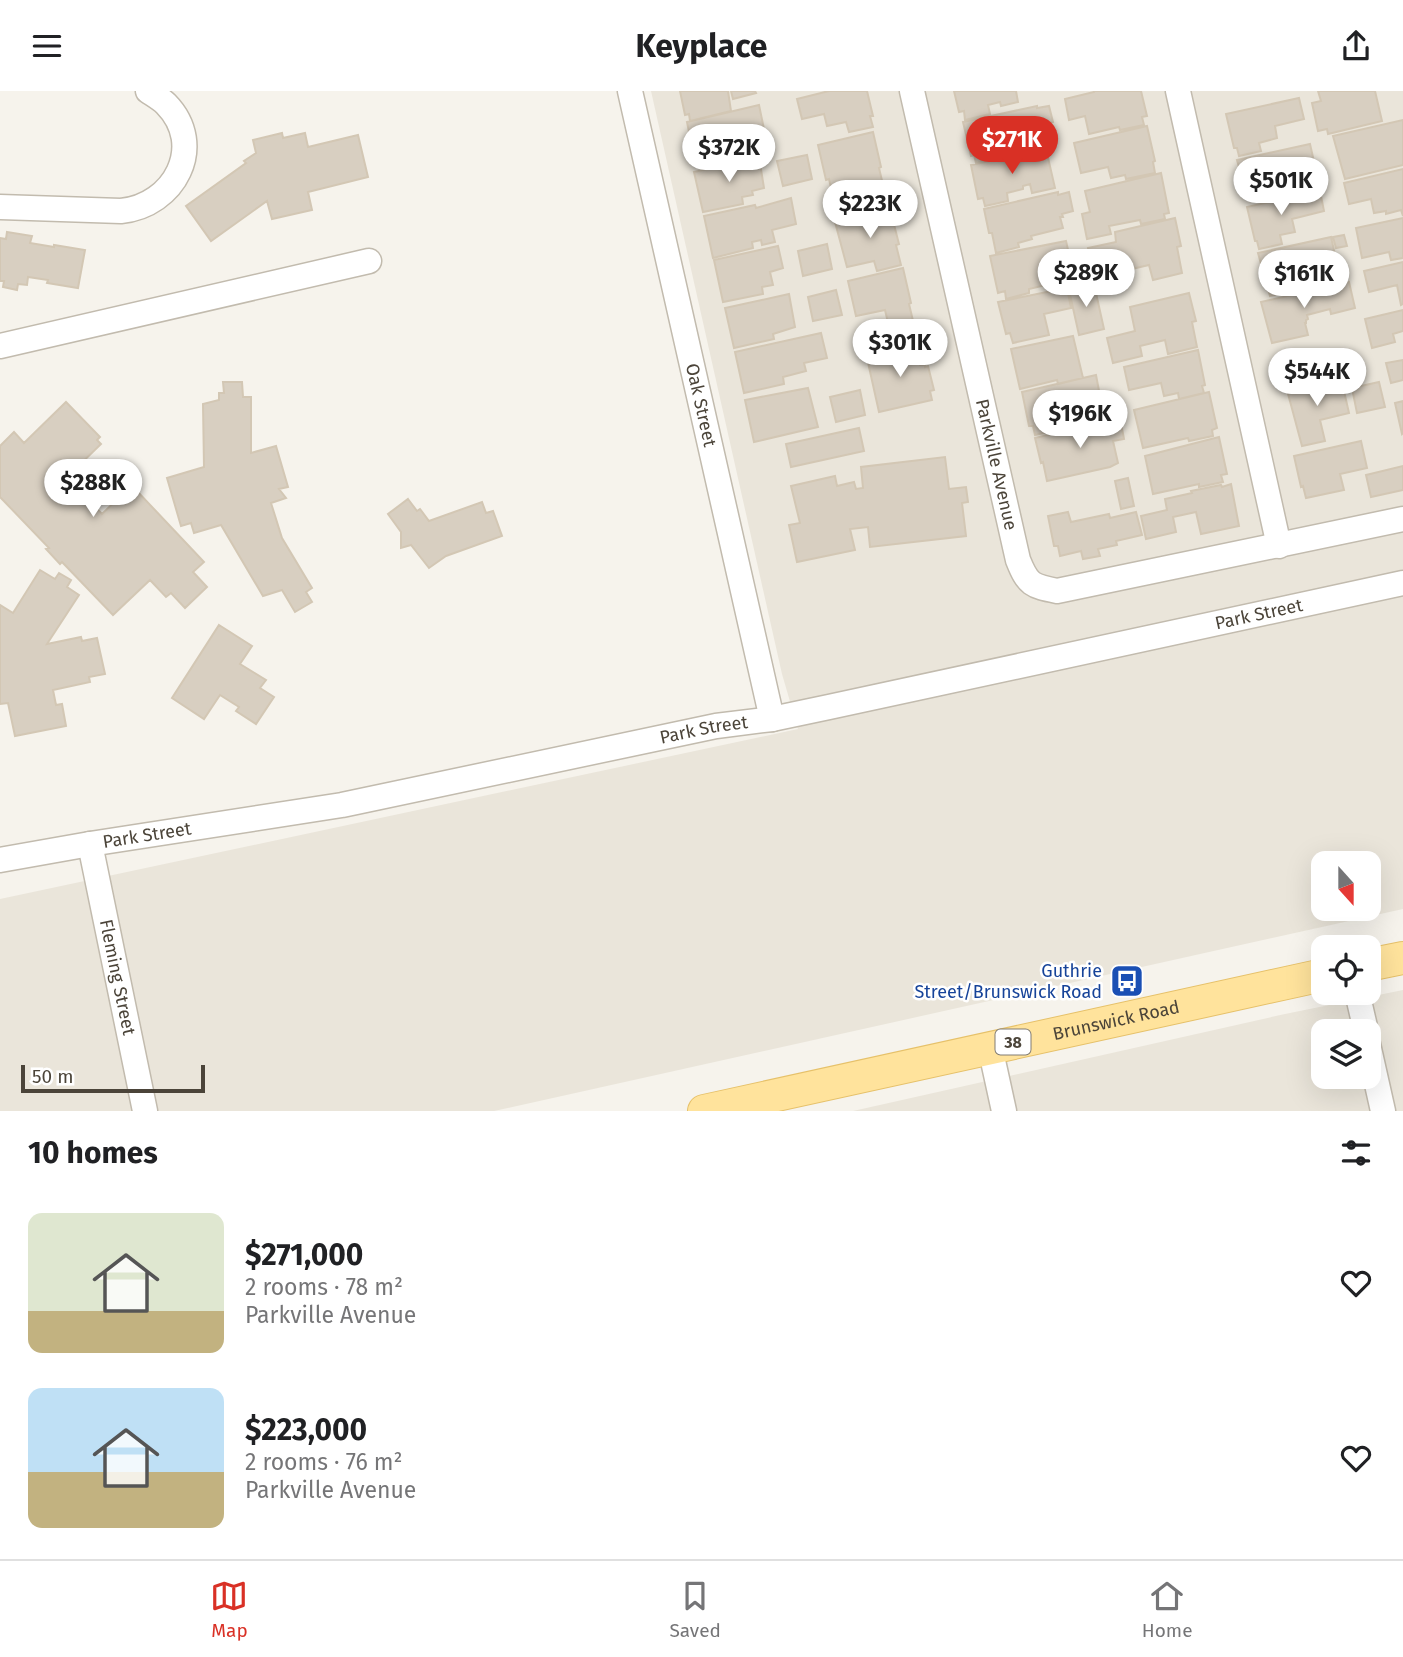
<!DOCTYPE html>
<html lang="en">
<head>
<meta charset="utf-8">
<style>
  body { margin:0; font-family:"Fira Sans",sans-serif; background:#f2f2f2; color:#202124; height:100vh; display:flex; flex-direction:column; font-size:26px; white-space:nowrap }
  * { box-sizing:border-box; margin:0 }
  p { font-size:23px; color:#757577 }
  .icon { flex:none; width:38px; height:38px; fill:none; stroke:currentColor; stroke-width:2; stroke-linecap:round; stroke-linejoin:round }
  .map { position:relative; height:1020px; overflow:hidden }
  .sheet { display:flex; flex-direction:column; background:#fff; flex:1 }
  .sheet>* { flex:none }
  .needle { width:46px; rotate:159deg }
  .buttons { position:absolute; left:1311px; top:760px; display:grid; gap:14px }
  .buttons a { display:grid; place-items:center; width:70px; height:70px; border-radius:14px; background:#fff; box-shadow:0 7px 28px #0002; font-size:35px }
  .scale { position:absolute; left:21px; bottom:18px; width:184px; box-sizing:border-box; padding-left:7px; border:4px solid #4b4439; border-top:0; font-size:19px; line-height:24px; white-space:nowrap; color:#4b4439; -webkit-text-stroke:5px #fff; paint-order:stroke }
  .price { position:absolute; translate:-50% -60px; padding:0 16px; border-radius:24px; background:#fff; color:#222; font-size:23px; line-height:46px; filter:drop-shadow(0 2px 4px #0008) }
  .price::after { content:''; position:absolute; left:50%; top:42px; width:21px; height:16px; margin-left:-10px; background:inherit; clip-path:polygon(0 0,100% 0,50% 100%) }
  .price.active { background:#d93025; color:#fff }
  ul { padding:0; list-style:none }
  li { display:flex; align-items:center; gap:21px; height:175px; padding:0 28px }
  li span { display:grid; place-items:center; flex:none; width:196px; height:140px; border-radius:14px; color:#555 }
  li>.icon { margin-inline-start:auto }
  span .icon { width:84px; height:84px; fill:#fffc; stroke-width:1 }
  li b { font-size:30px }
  h2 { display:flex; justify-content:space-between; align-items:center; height:84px; padding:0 28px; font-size:30px }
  header { display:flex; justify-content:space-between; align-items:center; height:91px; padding:0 28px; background:#fff; font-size:32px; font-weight:700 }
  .tab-bar { display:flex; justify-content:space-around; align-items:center; height:98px; border-top:2px solid #e0e0e0; background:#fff; font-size:19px; color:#757577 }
  .tab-bar a { display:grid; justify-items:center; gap:4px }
  .tab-bar .active { color:#d93025 }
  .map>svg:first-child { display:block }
  .residential { fill:#eae5da; fill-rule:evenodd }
  .building { fill:#d8cfc1; stroke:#d3c7b4; stroke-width:2 }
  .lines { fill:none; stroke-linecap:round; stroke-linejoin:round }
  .minor-casing { stroke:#c2bbae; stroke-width:27 }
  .major-casing { stroke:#e6c16a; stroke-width:34 }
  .minor { stroke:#fff; stroke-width:24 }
  .major { stroke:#ffe39c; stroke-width:32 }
  .labels { text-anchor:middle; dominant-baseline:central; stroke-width:5; stroke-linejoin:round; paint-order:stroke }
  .shield { fill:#fff; stroke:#817c74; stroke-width:2 }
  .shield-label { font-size:16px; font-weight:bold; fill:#4b4439 }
  .street-label { font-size:18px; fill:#4b4439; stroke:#fff }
  .transit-label { font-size:18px; fill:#164399; stroke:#fff; text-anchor:end }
</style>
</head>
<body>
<header><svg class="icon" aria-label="menu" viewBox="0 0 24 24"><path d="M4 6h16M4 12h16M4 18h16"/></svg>Keyplace<svg class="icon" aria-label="share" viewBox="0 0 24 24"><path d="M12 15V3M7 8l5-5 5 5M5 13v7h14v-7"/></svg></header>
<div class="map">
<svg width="1403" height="1020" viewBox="0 0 1403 1020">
  <rect width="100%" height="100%" fill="#f6f3ec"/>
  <path class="residential" d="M651 0H1403V818L494 1020H0V808L798 638 782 583ZM1323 772H1368V817H1323Z
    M1403 899V1020H853L1285 923ZM1323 940H1368V985H1323Z"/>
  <path class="building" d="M680 0H728L731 20 690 30 689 23 685 24Z
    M731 0H755L756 2 733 8Z
    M829 0H867L873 25H870L873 36 849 41 846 31 827 35 824 23 802 28 797 8Z
    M954 0H1016L1018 11 1001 15 1000 11 988 14 990 23 965 29 964 20 959 21Z
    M1094 0H1141L1147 25 1142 26 1144 34 1120 39 1119 36 1089 43 1085 25 1069 29 1065 8 1094 1Z
    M1318 0H1375L1382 30 1328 43 1327 38 1318 40 1312 12 1321 10Z
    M1299 7 1304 28 1275 35 1277 47 1259 52 1261 60 1239 65 1237 57H1234L1226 23Z
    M759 14 765 43 733 51 736 62 723 65 724 68 699 74 698 65 694 66 687 31Z
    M1037 15V17L1049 15 1053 31 1041 34V43L1015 49 1018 63 976 72 974 64 971 65 963 31Z
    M1403 29V74L1345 88 1333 45Z
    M1147 35 1155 70 1153 71 1155 82 1126 88 1125 84 1111 87 1108 76 1081 82 1074 52Z
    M873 41 881 76 879 77 884 98 834 110 829 88 826 89 818 54Z
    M282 42 283 47 305 42 308 56 358 44 368 86 308 101 312 119 272 128 267 110 211 150 186 115 246 72 244 70 256 62 253 49Z
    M1310 53 1315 75 1293 80 1296 94 1247 105 1237 69Z
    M1046 58 1055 97 1032 102 1030 93 1023 95V98L1007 102 1008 110 985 115 983 107 978 108 971 74Z
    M807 64 812 88 783 95 777 70Z
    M759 66 764 97 752 100 753 104 742 106 743 113 703 121 694 81Z
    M1403 78V125L1401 119 1386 123V120L1374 122 1371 108 1349 113 1344 92Z
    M1161 82 1169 122 1164 123 1165 128 1141 133 1140 129 1109 135 1111 143 1087 148 1082 123 1090 121 1085 100Z
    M1320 100 1324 120 1292 128 1295 141 1280 144 1282 153 1259 158 1257 150H1255L1247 116Z
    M1058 101V104L1069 101 1073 120 1062 123 1063 126H1060L1063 137 1031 145 1032 148 1018 152 1019 156 996 162 992 142H989L984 118Z
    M791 107 796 133 772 139 775 151 762 154 761 149 752 151 753 157 713 167 704 125 755 114 756 117Z
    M890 118 899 153 896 154 901 174 877 180 874 170 847 176 835 131Z
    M1175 127 1181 155 1177 156 1182 182 1153 189 1149 174 1123 180 1122 176 1094 182 1088 157 1116 151 1115 141Z
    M1403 127V167L1391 169 1389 161 1362 167 1356 137Z
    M7 141 32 145 30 152 54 156V154L85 159 78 197 47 192 48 189 28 186 27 194 18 193 17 199 3 196 4 190H0V147L6 148Z
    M1344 144 1347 155 1336 157 1333 146Z
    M1331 146 1336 168 1331 169 1333 177 1315 181 1316 187 1304 189 1305 193 1292 196 1293 200 1270 205 1258 162Z
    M1066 150 1071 172 1054 175 1058 191 1029 198V202L1006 208 1005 200 998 202 990 165Z
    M827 153 832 178 803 185 798 160Z
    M778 155 783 177 770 181 773 194 762 196 763 203 723 211 714 169Z
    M1403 171V213L1401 214 1397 194 1369 201 1364 180Z
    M903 177 911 212 909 213 914 234 890 240 885 219 856 225 848 190Z
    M1349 191 1355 217 1331 223 1330 218 1307 224 1308 228 1306 229V232H1305L1308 244 1272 252 1261 211Z
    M1094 193 1104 238 1079 244 1069 199Z
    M1067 197 1071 217 1044 223 1049 244 1013 252 1010 242 1006 243 998 211Z
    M836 199 842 224 813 230 808 206Z
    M1189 202 1196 230 1192 231 1197 256 1168 263 1165 249 1140 255 1142 265 1113 272 1107 247 1135 240 1130 216Z
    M789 203 795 236 773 243 774 248 734 257 725 217Z
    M1403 219V240L1393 243 1395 251 1372 257 1365 228Z
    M821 242 827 267 804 272 806 280 783 286 784 293 744 302 735 261Z
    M1073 245 1083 287 1058 293 1057 289 1020 298 1011 258Z
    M916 253 920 274H925V276L928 275 934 299 930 300 932 309 879 321 867 267Z
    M1198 259 1205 294 1202 295 1204 302 1179 308 1178 302 1164 305 1161 292 1129 299 1124 276Z
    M1403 269V289L1391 292 1386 272Z
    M1096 284 1100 305 1098 306 1099 314 1073 320 1074 325 1056 329 1058 339 1035 344 1033 335H1029L1022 301Z
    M1341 287 1349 322 1320 329 1325 350 1302 355 1287 299Z
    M223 291H242L243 306H251V362L276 355 288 396 279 398 286 407 271 412 282 447 312 497 306 501 312 511 295 521 282 499 263 505 221 434 194 442 191 432 181 435 167 387 204 376 203 313 219 309V302H224Z
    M1379 291 1385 316 1357 322 1352 297Z
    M808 297 818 336 754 351 745 309Z
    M860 299 865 324 836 331 830 306Z
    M1209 301 1217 337 1212 339 1213 345 1189 350 1188 347 1143 357 1134 319Z
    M1403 310V342L1402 343 1395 312Z
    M66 311 100 346 97 349 101 353 67 386 102 423 129 397 134 402 137 400 204 471 193 481 207 496 185 517 171 502 166 506 150 489 113 524 62 471 60 473 46 458 49 457 0 406V355L14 341 24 352Z
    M1120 327 1124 348 1113 350 1118 372 1110 376 1047 390 1043 371 1041 372 1035 347Z
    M859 337 864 360 791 376 786 353Z
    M1219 346 1227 383 1221 384 1223 391 1199 396V393L1153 403 1145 365Z
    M1361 350 1367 377 1340 383 1344 399 1306 407 1303 395 1301 396 1294 365Z
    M945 366 949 398 966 396 968 411 962 412 966 445 870 456 868 436 850 438 855 459 797 471 789 434 800 432 791 395 835 385 837 395 854 391 856 398 863 397 861 376Z
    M1403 375V399L1371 406 1366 384Z
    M1128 387 1134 415 1121 418 1115 390Z
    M1231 393 1239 435 1201 443 1196 421 1173 426 1176 441 1146 448 1141 425 1167 419 1165 408 1192 402 1191 400 1221 394 1222 396Z
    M408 408 417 420 420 418 429 430 482 411 486 422 493 420 502 445 446 465 429 477 411 454 401 457V441L388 423Z
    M1068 421 1071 431 1109 423 1110 427 1136 421 1142 444 1116 450 1117 454 1098 458 1100 465 1083 468 1081 460 1060 465 1058 455H1054L1048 425Z
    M40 479 55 488 59 482 71 489 67 496 79 504 47 553 81 546 82 550 97 547 105 583 89 586 90 591 53 599 56 614 62 613 66 635 15 645 8 612 0 613V514L13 522Z
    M219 534 252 555 240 573 266 589 260 597 274 606 256 633 236 620 239 616 220 604 204 628 172 607Z"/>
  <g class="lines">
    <defs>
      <g id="minor">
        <path id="s1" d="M630 0 772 628"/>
        <path id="s2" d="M912 0 1018 469C1028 494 1032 495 1057 500L1403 428"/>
        <path d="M1178 0 1279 455"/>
        <path d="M0 116 121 120C174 115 207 55 166 13 161 8 154 4 148 0"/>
        <path d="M0 255 369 170"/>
        <path id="s3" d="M90 753 145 1020"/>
        <path id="s4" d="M0 769 90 753 342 714 716 635 772 628 829 616 1403 492"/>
        <path d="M1357 901 1366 940"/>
        <path d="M1368 953 1383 1020"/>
        <path d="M990 956 1004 1020"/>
      </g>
      <g id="major">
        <path d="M1368 874 1403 867"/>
        <path id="s5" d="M704 1020 1323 884"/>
      </g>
    </defs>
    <use href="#minor" class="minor-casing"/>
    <use href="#major" class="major-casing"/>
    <use href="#minor" class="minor"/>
    <use href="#major" class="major"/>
  </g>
  <defs>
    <symbol id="bus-square" viewBox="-11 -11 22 22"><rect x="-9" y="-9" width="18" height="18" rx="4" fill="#1a4fb4" stroke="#fff"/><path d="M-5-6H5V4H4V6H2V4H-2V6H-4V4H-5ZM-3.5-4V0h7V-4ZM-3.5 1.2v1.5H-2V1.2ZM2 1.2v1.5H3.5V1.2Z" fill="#fff"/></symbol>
  </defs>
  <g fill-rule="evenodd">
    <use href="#bus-square" x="1108" y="871" width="38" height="38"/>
  </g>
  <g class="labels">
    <rect class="shield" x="995.5" y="938.5" width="35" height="25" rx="5"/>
    <g class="shield-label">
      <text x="1013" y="951">38</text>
    </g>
    <g class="street-label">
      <text stroke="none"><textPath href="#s1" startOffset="322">Oak Street</textPath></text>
      <text stroke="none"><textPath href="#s2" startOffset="383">Parkville Avenue</textPath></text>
      <text stroke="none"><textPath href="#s4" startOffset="1283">Park Street</textPath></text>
      <text stroke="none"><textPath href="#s4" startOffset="716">Park Street</textPath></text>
      <text stroke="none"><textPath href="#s4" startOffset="149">Park Street</textPath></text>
      <text stroke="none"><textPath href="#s3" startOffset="136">Fleming Street</textPath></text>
      <text stroke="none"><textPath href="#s5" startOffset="422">Brunswick Road</textPath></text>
    </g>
    <g class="transit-label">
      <text x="1102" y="880">Guthrie<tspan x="1102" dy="21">Street/Brunswick Road</tspan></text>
    </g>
  </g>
</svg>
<div class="buttons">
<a><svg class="needle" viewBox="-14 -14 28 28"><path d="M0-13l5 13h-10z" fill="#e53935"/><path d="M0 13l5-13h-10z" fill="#757577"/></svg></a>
<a><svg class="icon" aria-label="locate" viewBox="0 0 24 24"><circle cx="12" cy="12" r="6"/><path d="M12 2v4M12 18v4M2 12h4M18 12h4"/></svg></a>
<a><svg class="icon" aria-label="layers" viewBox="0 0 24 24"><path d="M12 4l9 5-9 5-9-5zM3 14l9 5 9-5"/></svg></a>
</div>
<div class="scale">50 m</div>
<b class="price active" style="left:1012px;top:85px">$271K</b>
<b class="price" style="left:729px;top:93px">$372K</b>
<b class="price" style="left:1281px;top:126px">$501K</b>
<b class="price" style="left:870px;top:149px">$223K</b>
<b class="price" style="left:1086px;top:218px">$289K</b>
<b class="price" style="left:1304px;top:219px">$161K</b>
<b class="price" style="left:900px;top:288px">$301K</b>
<b class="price" style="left:1317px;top:317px">$544K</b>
<b class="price" style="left:1080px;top:359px">$196K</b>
<b class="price" style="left:93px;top:428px">$288K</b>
</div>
<section class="sheet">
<h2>10 homes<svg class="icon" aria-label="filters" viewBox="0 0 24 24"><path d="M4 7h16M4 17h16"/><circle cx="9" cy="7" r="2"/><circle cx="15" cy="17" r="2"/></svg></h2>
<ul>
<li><span style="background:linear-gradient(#dfe7d0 70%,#c2b280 0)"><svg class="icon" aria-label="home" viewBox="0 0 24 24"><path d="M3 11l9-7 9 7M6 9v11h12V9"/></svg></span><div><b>$271,000</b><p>2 rooms · 78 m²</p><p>Parkville Avenue</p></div><svg class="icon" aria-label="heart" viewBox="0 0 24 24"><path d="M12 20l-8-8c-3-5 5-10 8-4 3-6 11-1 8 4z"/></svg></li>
<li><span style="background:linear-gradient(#bfe0f5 60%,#c2b280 0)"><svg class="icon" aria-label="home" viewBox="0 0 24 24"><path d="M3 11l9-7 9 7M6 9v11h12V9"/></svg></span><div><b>$223,000</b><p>2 rooms · 76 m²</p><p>Parkville Avenue</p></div><svg class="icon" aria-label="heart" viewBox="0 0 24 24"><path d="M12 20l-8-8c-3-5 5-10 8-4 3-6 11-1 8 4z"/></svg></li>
</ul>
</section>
<nav class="tab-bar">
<a class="active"><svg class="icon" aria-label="map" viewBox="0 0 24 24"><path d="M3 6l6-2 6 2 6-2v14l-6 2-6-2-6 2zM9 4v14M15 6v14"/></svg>Map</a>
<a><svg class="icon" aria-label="saved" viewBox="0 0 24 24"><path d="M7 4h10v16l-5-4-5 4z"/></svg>Saved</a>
<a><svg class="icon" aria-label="home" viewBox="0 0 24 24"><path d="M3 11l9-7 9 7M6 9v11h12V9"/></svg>Home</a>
</nav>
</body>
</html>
